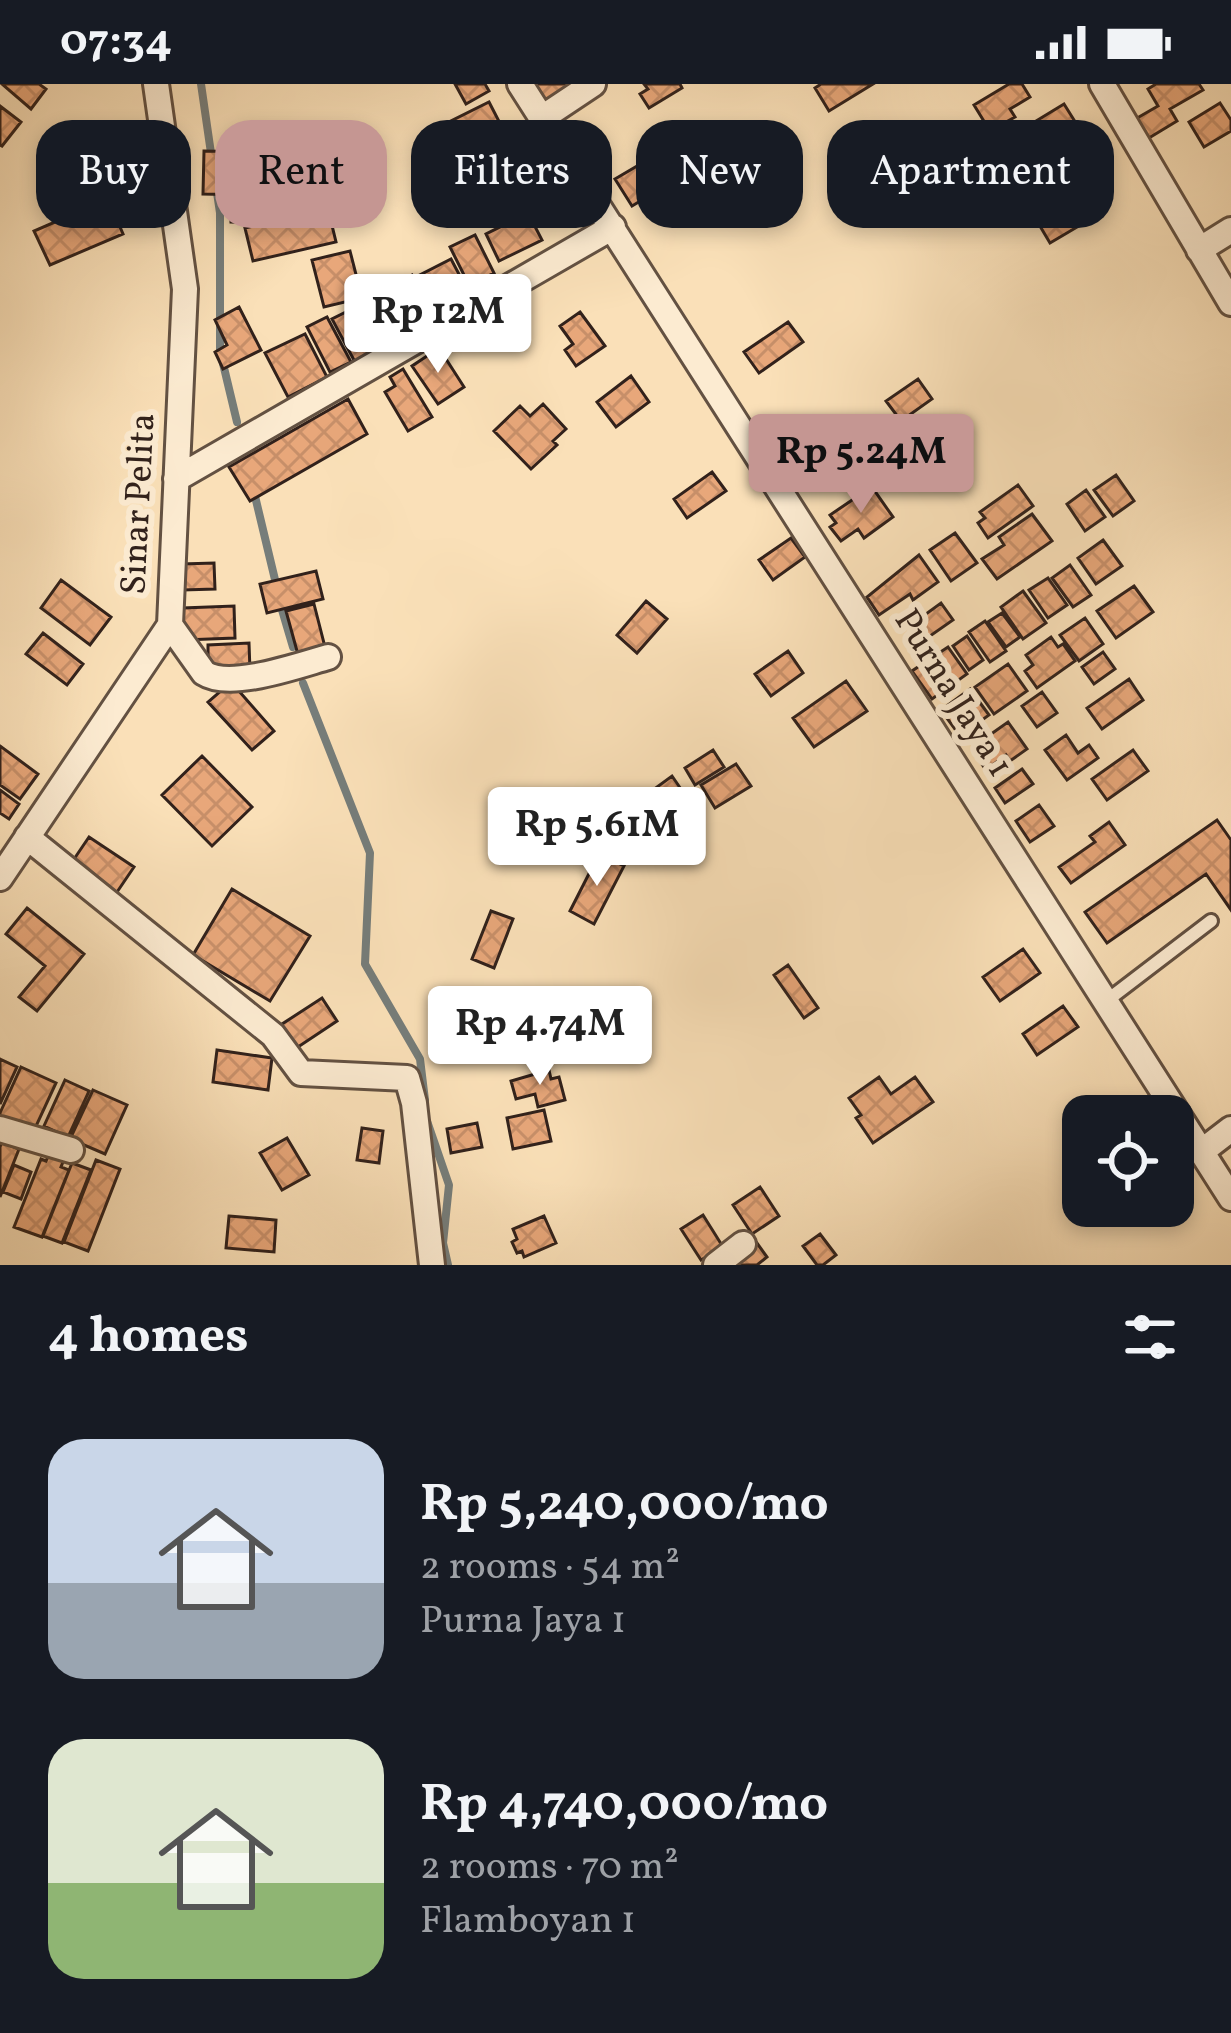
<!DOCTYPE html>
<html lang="en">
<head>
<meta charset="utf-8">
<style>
  body { margin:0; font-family:Vollkorn,serif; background:#242831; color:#f1f3f6; height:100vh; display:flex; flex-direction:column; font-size:45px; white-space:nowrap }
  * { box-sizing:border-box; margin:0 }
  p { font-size:39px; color:#9ea1a6 }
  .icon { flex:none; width:66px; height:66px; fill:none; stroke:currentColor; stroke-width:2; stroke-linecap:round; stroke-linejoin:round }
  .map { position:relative; height:1181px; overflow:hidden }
  .sheet { display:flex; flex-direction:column; background:#171b24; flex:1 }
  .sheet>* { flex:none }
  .top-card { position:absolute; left:36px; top:36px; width:1161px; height:108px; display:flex; gap:24px }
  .tools { position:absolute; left:1062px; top:1011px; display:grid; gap:24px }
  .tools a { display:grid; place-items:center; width:132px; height:132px; border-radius:24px; background:#171b24; box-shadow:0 6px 18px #0003; font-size:60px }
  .price { position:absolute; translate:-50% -102px; padding:0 27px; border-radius:12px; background:#fff; color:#222; font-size:39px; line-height:78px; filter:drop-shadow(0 3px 6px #0008) }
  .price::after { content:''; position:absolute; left:50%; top:72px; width:36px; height:27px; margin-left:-18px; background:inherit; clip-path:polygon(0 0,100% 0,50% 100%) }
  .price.active { background:#c59692; color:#111 }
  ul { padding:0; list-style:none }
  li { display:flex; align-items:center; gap:36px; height:300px; padding:0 48px }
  li span { display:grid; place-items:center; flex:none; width:336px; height:240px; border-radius:36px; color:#555 }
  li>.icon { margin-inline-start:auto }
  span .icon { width:144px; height:144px; fill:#fffc; stroke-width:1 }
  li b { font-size:51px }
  h2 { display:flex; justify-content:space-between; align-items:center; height:144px; padding:0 48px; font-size:51px }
  .pill { padding:0 42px; border-radius:36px; background:#171b24; box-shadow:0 6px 18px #0003; font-size:42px; line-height:108px }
  .pill.active { background:#c59692; color:#111 }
  .status { display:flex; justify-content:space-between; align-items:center; height:84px; padding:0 60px; background:#171b24; direction:ltr }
  .status svg { height:33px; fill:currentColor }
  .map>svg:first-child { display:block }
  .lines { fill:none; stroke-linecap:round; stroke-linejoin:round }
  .stream { stroke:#767d7a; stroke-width:8 }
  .building { fill:url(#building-cross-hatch); stroke:#31211b; stroke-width:3 }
  .lane-casing { stroke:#635142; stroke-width:18 }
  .street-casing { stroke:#635142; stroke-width:30 }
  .lane { stroke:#fcebd1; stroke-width:12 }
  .street { stroke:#fcebd1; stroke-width:24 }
  .labels { text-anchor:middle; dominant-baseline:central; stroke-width:12; stroke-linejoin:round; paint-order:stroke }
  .street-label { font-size:36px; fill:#31211b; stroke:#fcebd1 }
</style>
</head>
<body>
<div class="status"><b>07:34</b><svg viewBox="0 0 49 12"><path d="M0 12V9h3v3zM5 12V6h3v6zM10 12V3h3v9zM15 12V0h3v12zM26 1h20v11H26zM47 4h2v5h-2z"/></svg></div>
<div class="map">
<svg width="1231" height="1181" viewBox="0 0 1231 1181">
  <defs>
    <pattern id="building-cross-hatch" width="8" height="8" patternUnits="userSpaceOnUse" patternTransform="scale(3)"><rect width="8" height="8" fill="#e8a77a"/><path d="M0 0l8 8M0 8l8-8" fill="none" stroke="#c78f69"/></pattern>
  </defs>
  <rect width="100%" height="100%" fill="#fae0b8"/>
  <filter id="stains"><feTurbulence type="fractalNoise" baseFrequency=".00167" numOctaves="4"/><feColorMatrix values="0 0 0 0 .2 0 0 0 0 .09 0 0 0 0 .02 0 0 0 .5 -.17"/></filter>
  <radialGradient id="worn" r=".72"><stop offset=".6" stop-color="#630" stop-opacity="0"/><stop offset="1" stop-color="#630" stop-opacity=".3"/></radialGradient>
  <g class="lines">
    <path class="stream" d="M201 0 212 76
      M216 102 220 129V267L237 338
      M254 408 277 504
      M280 519 293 563
      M303 599 370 769 365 880 420 975 425 1016
      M427 1037 449 1101 443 1159 448 1181"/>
  </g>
  <path class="building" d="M2 0H39L46 5 31 25Z
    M455 0H485L489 7 466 20Z
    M535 0H575L547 19Z
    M644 0H680L682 4 649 24 640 10 648 5Z
    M821 0H873L829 27 815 4Z
    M1009 0H1022L1030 13 1010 25 1015 33 990 47 974 21Z
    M1156 0H1199L1203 6 1170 25 1177 37 1144 57 1132 37 1158 22 1148 5Z
    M489 18 504 47 464 67 449 38Z
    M1220 19 1231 36V47L1204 63 1189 38Z
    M1064 20 1079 44 1033 72 1018 48Z
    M0 22 21 38 2 62 0 61Z
    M666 65 682 92 632 122 615 95Z
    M204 67 250 68 249 111 203 110Z
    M1078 105 1094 133 1050 159 1034 132Z
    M231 113H265L264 139 231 138Z
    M108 115 123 150 50 181 34 147Z
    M328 125 336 158 253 177 245 144Z
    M528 129 542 156 499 177 486 150Z
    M475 151 494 189 469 201 450 163Z
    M350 167 362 214 324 223 312 176Z
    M451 175 471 213 436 231 416 193Z
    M412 191 432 231 405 245 384 205Z
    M239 223 261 266 223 285 215 268 227 261 215 236Z
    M354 224 376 268 355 278 332 235Z
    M580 228 605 262 576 282 565 266 573 260 560 242Z
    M327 233 351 278 330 288 307 243Z
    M788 238 803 258 759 289 744 268Z
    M305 250 327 293 288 313 265 269Z
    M439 264 464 303 438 320 412 282Z
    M403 285 432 333 408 347 385 308 395 302 390 293Z
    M631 292 649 318 616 343 597 318Z
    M918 295 932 315 901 337 886 317Z
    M348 315 367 350 250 417 229 383Z
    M543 320 566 345 553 357 557 361 531 385 494 347 520 322 530 332Z
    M839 364 855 385 836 398 821 377Z
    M712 388 726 407 687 434 674 415Z
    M1116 391 1134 417 1113 432 1094 406Z
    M1018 401 1033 422 988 454 978 439 985 434 980 428Z
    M867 406 870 409 874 406 893 433 864 454 858 445 841 457 830 443 836 439 830 431Z
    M1086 406 1105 433 1085 447 1067 420Z
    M1032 430 1052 457 997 495 982 475 1004 461 999 453Z
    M955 449 977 479 951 497 930 466Z
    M791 454 805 473 773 496 759 476Z
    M1103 456 1122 482 1096 500 1078 474Z
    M919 471 938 498 913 516 910 510 879 531 867 513Z
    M214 479 215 505 183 506 182 480Z
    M1070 481 1091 511 1073 523 1052 494Z
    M316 487 323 515 267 529 260 500Z
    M1048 494 1067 521 1048 534 1029 506Z
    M61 496 111 533 90 561 41 524Z
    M1134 502 1153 528 1116 554 1097 527Z
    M1023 507 1046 539 1023 555 1001 523Z
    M646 517 667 535 637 569 617 551Z
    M941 519 953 536 920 559 908 543Z
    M314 520 327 571 300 578 286 527Z
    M234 522 235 554 184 556 183 524Z
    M1002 529 1020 553 1006 563 988 538Z
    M1085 534 1103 560 1079 577 1060 551Z
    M985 537 1006 567 990 578 969 548Z
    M43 549 83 580 67 601 26 570Z
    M967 552 983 576 969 586 953 562Z
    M1051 553 1058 563 1063 560 1075 577 1037 604 1025 587 1033 581 1026 571Z
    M249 559 250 587 208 588V561Z
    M948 563 967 590 932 615 912 587Z
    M788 567 803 589 771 612 755 590Z
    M1103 568 1115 585 1094 600 1082 583Z
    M1008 580 1027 607 994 630 975 603Z
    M1129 595 1143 616 1102 645 1087 624Z
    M846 597 867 627 814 663 793 634Z
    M231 598 274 647 252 666 208 618Z
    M970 605 989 631 960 652 941 626Z
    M1042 608 1057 629 1037 643 1022 622Z
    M1008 638 1027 665 1010 677 1006 671 986 686 976 672 982 668 977 660Z
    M1066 651 1078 669 1089 661 1098 674 1067 696 1045 666Z
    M0 662 38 690 20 715 0 701Z
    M713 666 724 683 695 701 685 684Z
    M1133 666 1148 687 1107 716 1092 695Z
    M202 672 252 723 212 762 162 711Z
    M736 680 751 702 715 724 701 701Z
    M1022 685 1033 700 1005 719 995 704Z
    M672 692 694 724 668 742 646 711Z
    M0 706 19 720 9 735 0 729Z
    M1039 721 1054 742 1030 758 1016 737Z
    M1217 736 1231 756V826L1206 790 1107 859 1085 828Z
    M1109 738 1125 761 1071 799 1059 783 1095 758 1090 752Z
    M89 753 134 783 115 811 70 781Z
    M599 770 624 782 594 840 570 827Z
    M232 805 310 852 270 917 193 871Z
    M27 824 84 870 37 927 19 913 45 882 6 850Z
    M491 827 513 835 494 884 472 875Z
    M1023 865 1040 889 1000 917 983 893Z
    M788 881 818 924 804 934 774 891Z
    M322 914 337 937 295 965 279 942Z
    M1063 922 1078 943 1037 971 1023 950Z
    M217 966 272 974 268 1006 213 998Z
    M0 975 17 983 0 1020Z
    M21 983 56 999 31 1053 0 1038V1029Z
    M549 986 551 995 559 993 565 1016 538 1023 535 1010 516 1015 511 997Z
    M879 993 891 1010 915 993 933 1018 873 1059 856 1034 861 1031 849 1014Z
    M65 996 89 1007 68 1053 44 1042Z
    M93 1006 127 1021 105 1070 70 1055Z
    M544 1026 551 1057 513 1065 507 1034Z
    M477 1039 482 1063 451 1069 447 1045Z
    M362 1044 383 1047 379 1079 357 1076Z
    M287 1054 309 1091 282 1106 260 1069Z
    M2 1058 19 1065 0 1113V1063Z
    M50 1068 65 1073 61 1083 69 1086 42 1153 14 1143 41 1075 46 1077Z
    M96 1076 120 1085 88 1167 64 1158Z
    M72 1079 91 1086 62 1159 43 1152Z
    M14 1081 31 1088 21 1115 3 1108Z
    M760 1103 779 1132 752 1150 733 1121Z
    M703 1131 723 1163 701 1176 681 1145Z
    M229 1132 276 1136 274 1168 226 1164Z
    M544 1132 556 1159 524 1173 522 1167 517 1169 512 1158 517 1155 513 1145Z
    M820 1150 836 1171 823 1181H817L803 1162Z
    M754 1155 767 1173 757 1181H740L732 1172Z"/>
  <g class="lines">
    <defs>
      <path id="lane" d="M1105 918 1211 837"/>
      <path id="street" d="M520 0 1231 1114
        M1102 0 1231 219
        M542 34 593 0
        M1199 166 1231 146
        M176 395 613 143
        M170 541 204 589C230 606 299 581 328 573
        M27 753 273 951 301 989 407 994 414 1019 432 1181
        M0 794 170 541 185 205 156 0
        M0 1045 71 1066
        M1201 1068 1231 1045
        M716 1181 743 1160"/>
    </defs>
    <use href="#lane" class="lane-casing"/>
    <use href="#street" class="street-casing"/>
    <use href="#lane" class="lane"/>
    <use href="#street" class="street"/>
  </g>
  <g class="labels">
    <g class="street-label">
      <text transform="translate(140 420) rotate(-87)">Sinar Pelita</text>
      <text transform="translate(952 610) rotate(58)">Purna Jaya 1</text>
    </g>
  </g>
  <rect width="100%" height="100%" filter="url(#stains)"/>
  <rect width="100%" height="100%" fill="url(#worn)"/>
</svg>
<div class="tools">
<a><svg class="icon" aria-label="locate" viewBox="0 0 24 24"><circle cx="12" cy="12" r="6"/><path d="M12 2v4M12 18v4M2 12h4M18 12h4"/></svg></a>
</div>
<b class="price" style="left:438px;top:292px">Rp 12M</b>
<b class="price active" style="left:861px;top:432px">Rp 5.24M</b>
<b class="price" style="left:597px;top:805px">Rp 5.61M</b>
<b class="price" style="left:540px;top:1004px">Rp 4.74M</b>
<div class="top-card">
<a class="pill">Buy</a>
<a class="pill active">Rent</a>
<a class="pill">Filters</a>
<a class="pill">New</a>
<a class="pill">Apartment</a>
</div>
</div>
<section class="sheet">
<h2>4 homes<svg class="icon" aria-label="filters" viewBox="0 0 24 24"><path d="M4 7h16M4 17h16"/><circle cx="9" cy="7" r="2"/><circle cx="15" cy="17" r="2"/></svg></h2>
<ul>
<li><span style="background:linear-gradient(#c9d6e8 60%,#9aa5b1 0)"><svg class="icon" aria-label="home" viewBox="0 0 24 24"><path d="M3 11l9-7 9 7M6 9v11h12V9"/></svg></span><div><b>Rp 5,240,000/mo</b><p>2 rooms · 54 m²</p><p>Purna Jaya 1</p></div></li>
<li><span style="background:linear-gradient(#dfe7d0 60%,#8fb573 0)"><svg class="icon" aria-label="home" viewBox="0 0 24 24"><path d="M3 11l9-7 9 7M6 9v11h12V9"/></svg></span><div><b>Rp 4,740,000/mo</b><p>2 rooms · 70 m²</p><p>Flamboyan 1</p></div></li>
</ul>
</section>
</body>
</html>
